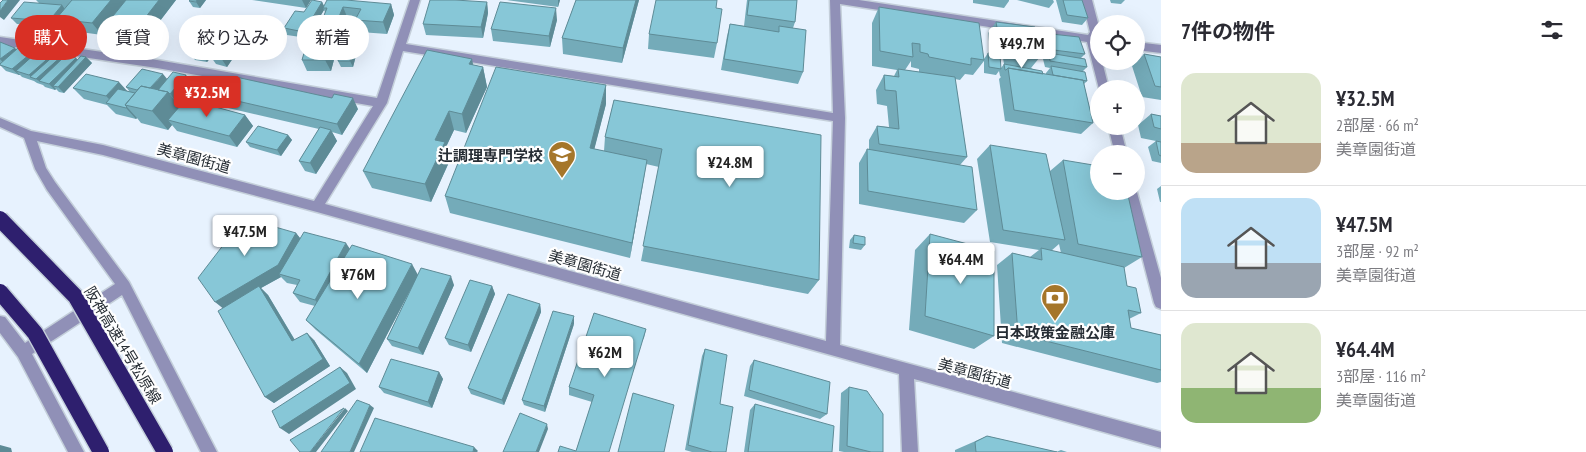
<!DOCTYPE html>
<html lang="ja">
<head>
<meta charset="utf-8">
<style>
  body { margin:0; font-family:"PT Sans Narrow","Noto Sans JP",sans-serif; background:#f2f2f3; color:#2b2b33; height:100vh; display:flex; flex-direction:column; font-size:19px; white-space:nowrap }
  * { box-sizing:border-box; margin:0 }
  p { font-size:16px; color:#7c7c81 }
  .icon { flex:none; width:28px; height:28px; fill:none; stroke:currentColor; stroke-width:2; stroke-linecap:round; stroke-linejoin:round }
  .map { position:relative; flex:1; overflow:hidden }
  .drawer { display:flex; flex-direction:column; background:#fff; width:425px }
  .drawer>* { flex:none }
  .guide { position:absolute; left:15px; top:15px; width:475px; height:45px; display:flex; gap:10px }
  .buttons { position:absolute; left:1090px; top:15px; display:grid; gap:10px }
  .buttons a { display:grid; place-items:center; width:55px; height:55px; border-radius:50%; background:#fff; box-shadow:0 5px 20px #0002; font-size:25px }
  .price { position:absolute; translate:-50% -42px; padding:0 11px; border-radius:5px; background:#fff; color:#222; font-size:16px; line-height:32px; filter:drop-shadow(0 1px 2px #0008) }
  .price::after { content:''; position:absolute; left:50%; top:30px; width:15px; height:11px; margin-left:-8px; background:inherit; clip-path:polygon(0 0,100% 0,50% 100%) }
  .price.current { background:#d93025; color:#fff }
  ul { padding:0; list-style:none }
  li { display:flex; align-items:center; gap:15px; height:125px; padding:0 20px }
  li+li { border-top:1px solid #e1e1e2 }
  li span { display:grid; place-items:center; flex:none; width:140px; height:100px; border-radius:15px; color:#555 }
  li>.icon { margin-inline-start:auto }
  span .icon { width:60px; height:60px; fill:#fffc; stroke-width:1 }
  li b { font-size:21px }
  h2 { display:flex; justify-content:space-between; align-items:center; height:60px; padding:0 20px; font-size:21px }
  .tag { padding:0 18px; border-radius:22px; background:#fff; box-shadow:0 5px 20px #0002; font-size:18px; line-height:45px }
  .tag.current { background:#d93025; color:#fff }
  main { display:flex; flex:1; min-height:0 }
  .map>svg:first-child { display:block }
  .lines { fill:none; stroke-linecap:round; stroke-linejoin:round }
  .minor-casing { stroke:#c4cfda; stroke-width:3 }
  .minor { fill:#9090b7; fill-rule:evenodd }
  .highway-bridge-casing { stroke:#c4cfda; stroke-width:19; stroke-linecap:butt }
  .highway-bridge { stroke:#2e1f6e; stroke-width:16 }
  .wall { fill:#74abb9; fill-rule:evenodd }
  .shaded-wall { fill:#5e8b96 }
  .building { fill:#87c7d7; stroke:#5e8b96 }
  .labels { text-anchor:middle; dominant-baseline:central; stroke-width:4.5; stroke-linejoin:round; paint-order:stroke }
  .poi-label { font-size:15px; font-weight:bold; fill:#262d34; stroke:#fefefe; text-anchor:end }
  .street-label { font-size:15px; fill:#262d34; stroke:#fefefe }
</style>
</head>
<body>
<main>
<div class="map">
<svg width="1161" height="452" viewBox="0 0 1161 452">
  <rect width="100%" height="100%" fill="#e7f2fe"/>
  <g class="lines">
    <defs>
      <path id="minor" d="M410 0H420L406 44 833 113 830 0H859L1088 35 1090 32 1082 0H1092L1099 27V61H1102L1109 89H1099L1087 42 840 4 845 118 840 345 1161 432V448L914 379 918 452H902L899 374 317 212 103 155 37 141 46 168 55 182 129 282 217 452H201L122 295 32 354 84 452H68L18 357 0 333V316L5 317 25 343 115 284 47 190 35 169 24 138 0 127V118L31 131 103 145 314 201 373 106 157 68 0 45V37L157 60 377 98ZM403 51 833 121 826 341 325 204 387 103Z
        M1136 42 1161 45V53L1136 50Z
        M1108 126H1120L1127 154H1115Z
        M1136 189 1161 278V309L1156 307 1154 303 1125 191H1136Z"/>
    </defs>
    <use href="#minor" class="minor-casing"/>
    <use href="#minor" class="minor"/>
    <defs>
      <path id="highway-bridge" d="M0 219 76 297 165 452
        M0 292 35 333 101 452"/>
    </defs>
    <use href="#highway-bridge" class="highway-bridge-casing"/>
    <use href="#highway-bridge" class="highway-bridge"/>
  </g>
  <path class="wall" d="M36 0H176L140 47 110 44 102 35 66 30 59 22 55 27 17 24 11 18 39 3Z
    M190 0H206L200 8 193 7 189 1Z
    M252 0H311L306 8Z
    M507 0H560L558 7Z
    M576 0H639L622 63 563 54 562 38Z
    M747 0H797L795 22 793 28 803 72 798 84 721 70 727 36 730 24 744 26Z
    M973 0H1009V1L1004 8 973 3Z
    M1017 0H1053L1054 2 1049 8Z
    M1056 0H1082L1088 18 1082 25 1062 22Z
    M1110 0H1125L1121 4 1111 3Z
    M322 2 324 6 391 4 394 15 387 34 360 32 356 20 348 19 342 31 337 30 340 37 331 71H307L302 60 310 33 307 38 287 35 284 28 304 12ZM324 10 325 12 323 18 326 25H315Z
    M487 2 488 13 483 38 426 35 423 24Z
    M879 7 984 59 988 53 1001 68 1004 64 1002 52 990 50 988 33 996 22 1037 39 1042 33 1085 54 1081 58 1087 67 1082 72 1087 81 1084 84 1093 123 1081 134 1005 121 999 79 1001 77 1000 76 999 71 996 75 984 73V61L973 75 965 74 960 80 955 79 967 157 960 165 977 210 964 223 859 204V163L867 149 869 150V140L877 126 889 127 887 106 877 104 876 90 884 75 894 76 897 70 872 66V23ZM1037 42 1041 56H1046L1043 59 1045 67 1050 68 1046 73V74H1043L1031 68 1040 57ZM911 61V67L919 69V72L905 70Z
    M716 8 717 43 714 58 648 49 649 34Z
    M557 20 550 47 493 41 491 29Z
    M231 23 235 30H238L244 42 227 67 216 64 211 57 207 62 195 60 187 48 213 25Z
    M356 38 359 44 353 67H341L338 61Z
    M0 42 16 50 36 49 38 51 53 54 54 56 63 55 64 56 76 58 78 60 86 57 92 63 64 93 59 92 56 89 55 90 45 87 43 85 37 83 34 81 22 77 20 75H19L6 71 0 65Z
    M1144 54 1161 57V100L1142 97 1132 66Z
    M473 65 483 67 487 87 466 133 454 130 446 147 450 160 431 202 372 188 363 171Z
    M167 79 191 81 175 100H174L179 107 201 103 200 101 229 86 358 109 342 135 332 132 337 141 316 174 305 171 299 161 319 129 228 108 224 102 219 108 245 115 253 126 237 147 177 131 172 125 168 130 141 123 137 118 136 119 116 114 107 105 84 99 73 88 130 92 126 87Z
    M614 100 819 280 808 294 641 261 659 167 646 164 630 258 450 213 445 196 606 104 594 149 604 151 605 137Z
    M1151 114 1161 116V142L1141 138 1138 125Z
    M288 135 292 140 281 156 250 147 246 142Z
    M1156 141 1161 142V163L1152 161 1148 147Z
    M990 145 1050 171 1063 160 1142 257 1124 268 1127 286 1141 313 1129 319 1131 328 1161 335V382L1157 383 1002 343 997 265 1012 253 1030 257 1039 250 990 242 977 159ZM1059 244 1061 253 1051 251Z
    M1161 186V202H1160L1157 189Z
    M296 233 300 238 350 249 418 275 454 285 423 355 392 346 387 339 413 285 367 373 316 330 306 320 315 306 300 302 293 293 297 285 287 283 281 277 261 288 268 295 295 340H314L330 366 274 403 265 397 222 308Z
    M930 234 994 336 974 349 909 330 915 250Z
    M854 235 865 245 861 250 849 248 850 240Z
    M492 286 495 294 471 352 449 345 445 338Z
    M540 304 541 312 504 405 471 394 468 388Z
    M574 324 545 412 524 405 522 400Z
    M646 329 644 338 576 451 592 402 569 395V387Z
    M705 349 720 404 726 452H692L685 450 702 356Z
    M754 360 827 414 820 419 744 396 750 366Z
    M439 372 443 379 432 408 384 393 379 387Z
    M849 387 883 452H844L839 451 841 393Z
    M755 404 832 452H744L750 410Z
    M987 436 1056 452 1061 450 1067 452H955V450Z"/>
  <path class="shaded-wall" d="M8 0H20L4 20 0 17V11Z
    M111 0H130L100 32 102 35 92 23Z
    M159 0H176L140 47 131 36Z
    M197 0H206L200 8 196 2Z
    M302 0H311L306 8Z
    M558 0H560L558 7Z
    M636 0H639L622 63 623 48Z
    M322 2 325 8H323L324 10 307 38 304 32Z
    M487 2 488 13 483 38 481 27Z
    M391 4 394 15 387 34 383 22Z
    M62 5 67 12 56 19 59 22 55 27 49 21Z
    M343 7 348 19 342 31 338 19Z
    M556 8 557 20 550 47 549 36Z
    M231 23 236 32 238 30 244 42 227 67 219 55 227 28Z
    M335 25 340 37 331 71 325 60Z
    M356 38 359 44 353 67 350 61Z
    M204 45 211 57 207 62 199 51Z
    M15 48 21 54 6 66 0 59Z
    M36 49 42 56 16 71 20 75H19L12 69Z
    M53 54 58 59 63 55 69 61 39 81 36 79 31 77 29 75Z
    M86 57 92 63 64 93 58 87 53 86 56 89 55 90 49 84 76 58 81 63Z
    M472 59 476 79 469 64Z
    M483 67 487 87 466 133 462 114Z
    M163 74 168 80 152 98 147 92Z
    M186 75 191 81 175 100 170 94Z
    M119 82 129 93 115 105 106 96Z
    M228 85 232 91 220 97 224 102 218 110 213 104Z
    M606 85V104L590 166V148Z
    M168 92 183 111 168 120 172 125 168 130 152 111Z
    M353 98 358 109 342 135 337 124Z
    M127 107 137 118 136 119 126 108Z
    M449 111 454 130 446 147 450 160 431 202 425 184 435 140Z
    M245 115 253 126 237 147 229 136Z
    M331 130 337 141 316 174 310 163Z
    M288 135 292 140 281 156 277 150Z
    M647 160 644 178 630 258 632 243Z
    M296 233 303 242 279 274 281 277 261 288 268 295 300 349 225 310 215 302Z
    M346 243 352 252 322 308 315 300Z
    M412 264 418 275 367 373 359 364Z
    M451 276 454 285 423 355 418 348Z
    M492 286 495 294 471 352 468 345Z
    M540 304 541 312 504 405 502 400Z
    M574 316V324L545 412 544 406Z
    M307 333 314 340 330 366 274 403 265 397Z
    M340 367 347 373 356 389 289 434 280 428Z
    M439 372 443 379 432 408 428 402Z
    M370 405 374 408 354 452H350Z
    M345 408 348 411 316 452H310Z
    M547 424 548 429 539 452H536Z
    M0 445 11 448 12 452H0Z
    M474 447 478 451 477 452H473Z"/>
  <path class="building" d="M3 0H8L0 11V3Z
    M72 0H111L92 23 56 19Z
    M126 0H159L131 36 100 32Z
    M190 0H197L196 2 189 1Z
    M312 0 322 2 304 32 284 28 295 11 304 12Z
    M327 0H346L391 4 383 22 355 20 361 9 343 7 338 19 323 18 327 8H323Z
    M430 0H455L487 2 481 27 423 24Z
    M576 0H636L623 48 562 38Z
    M656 0H717L716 8 722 9 717 43 649 34Z
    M749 0H797L795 22 747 15Z
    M1063 0H1082L1088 18 1067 15Z
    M24 2 62 5 49 21 11 18Z
    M500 2 556 8 549 36 491 29Z
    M879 7 979 23 984 60 971 58V65L929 57 928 54 920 52V44L912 43 913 57 880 51Z
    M217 20 231 23 227 28 238 30 219 55 208 53 213 47 204 45 199 51 187 48 206 24 213 25Z
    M996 22 1035 27 1040 57 1013 53 1011 40 999 39Z
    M730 24 779 32V26L806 30 803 72 724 59Z
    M312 25H335L325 60H302Z
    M1042 33 1079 37 1085 54 1046 49Z
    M344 38H356L350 61H338Z
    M0 42 15 48 0 59Z
    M18 48 36 49 12 69 0 65V64Z
    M427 50 472 59 469 64 483 67 462 114 449 111 435 140 445 142 425 184 363 171Z
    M38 51 53 54 29 75 16 71Z
    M57 53 63 55 36 79 30 77Z
    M988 53 1000 55 1001 69 989 67Z
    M1049 53 1085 59 1087 67 1050 61Z
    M1144 54 1161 57V87L1155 86Z
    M66 55 76 58 49 84 39 81Z
    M81 56 86 57 58 87 53 86Z
    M1004 64 1042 71 1043 74 1008 68 1006 70H1005Z
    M1051 66 1085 72 1087 81 1053 75Z
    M496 67 606 85 590 148 647 160 632 243 445 196Z
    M1008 68 1083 80 1093 123 1014 110Z
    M142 69 163 74 150 88 141 86 137 90 126 87Z
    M898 69 955 77 967 157 879 144 877 126 899 129 896 91 885 90 884 75 899 77Z
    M173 72 186 75 170 94 168 92 158 90Z
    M86 74 119 82 106 96 73 88Z
    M236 77 332 98 334 94 353 98 337 124 220 97Z
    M214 82 228 85 213 104 200 101Z
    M141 86 168 92 152 111 125 105Z
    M118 89 135 93 125 105 127 107 126 108 106 103Z
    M186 99 245 115 229 136 168 120Z
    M614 100 821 135 819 280 643 246 662 149 605 137Z
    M1151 114 1161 116V129L1154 127Z
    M258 126 288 135 277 150 246 142Z
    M320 127 331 130 310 163 299 161Z
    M1156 141 1161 142V156L1159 155Z
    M990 145 1046 154 1065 240 1003 230Z
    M867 149 972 167 977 210 868 191Z
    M1063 160 1099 166V191H1127L1142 257 1078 244Z
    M244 218 296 233 278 265 215 302 198 278Z
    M304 232 346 243 315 300 293 293 300 280 279 274Z
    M930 234 994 251V336L925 316Z
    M854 235 865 237V245L853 243Z
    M352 245 412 264 359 364 306 320Z
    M1041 248 1124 267 1127 286 1136 288 1141 313 1128 310 1131 328 1161 335V370L1018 334 1012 253 1042 260Z
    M421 268 451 276 418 348 387 339Z
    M470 280 492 286 468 345 445 338Z
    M259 286 292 341 307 333 323 359 265 397 218 311Z
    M508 294 540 304 502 400 468 388Z
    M553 311 574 316 544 406 522 400Z
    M594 313 646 329 609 452H558L560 446 576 451 594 395 569 387Z
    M705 349 727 355 720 404 733 407 726 452H712L688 445Z
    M391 359 439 372 428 402 379 387Z
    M754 360 830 382 827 414 749 390Z
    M340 367 350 383 280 428 272 411Z
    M849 387 867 391 883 414V452H871L847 446Z
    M633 393 674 405 664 452H618Z
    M357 400 370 405 350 452H321Z
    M755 404 834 426 832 452H748Z
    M344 408 310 452H300L290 440Z
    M520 413 547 424 536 452H503Z
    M375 418 474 447 473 452H360Z
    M987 436 1057 452H976L975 442Z"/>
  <defs>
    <symbol id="school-pin" viewBox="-11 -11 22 30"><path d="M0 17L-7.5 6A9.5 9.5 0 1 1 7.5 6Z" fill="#a5762a" stroke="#fefefe"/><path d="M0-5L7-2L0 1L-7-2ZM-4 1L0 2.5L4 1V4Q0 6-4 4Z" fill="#fff"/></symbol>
    <symbol id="bank-pin" viewBox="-11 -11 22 30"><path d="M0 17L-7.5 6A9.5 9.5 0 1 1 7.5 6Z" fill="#a5762a" stroke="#fefefe"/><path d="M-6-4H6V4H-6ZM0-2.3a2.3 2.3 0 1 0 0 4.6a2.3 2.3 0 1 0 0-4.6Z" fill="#fff"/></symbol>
  </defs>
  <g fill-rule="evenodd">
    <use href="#school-pin" x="546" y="139" width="32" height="43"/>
    <use href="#bank-pin" x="1039" y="282" width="32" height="43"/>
  </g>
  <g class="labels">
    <g class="poi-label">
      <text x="543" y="155">辻調理専門学校</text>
      <text x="1055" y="332" text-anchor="middle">日本政策金融公庫</text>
    </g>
    <g class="street-label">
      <text transform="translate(194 158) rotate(15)">美章園街道</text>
      <text transform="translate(585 265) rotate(16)">美章園街道</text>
      <text transform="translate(123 345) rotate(59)">阪神高速14号松原線</text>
      <text transform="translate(975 373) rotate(15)">美章園街道</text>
    </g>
  </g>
</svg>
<div class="buttons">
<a><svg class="icon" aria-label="locate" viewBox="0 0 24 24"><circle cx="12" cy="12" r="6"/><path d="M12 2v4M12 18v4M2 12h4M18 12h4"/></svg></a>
<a>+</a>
<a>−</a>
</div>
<b class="price" style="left:1022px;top:69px">¥49.7M</b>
<b class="price current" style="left:207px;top:118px">¥32.5M</b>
<b class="price" style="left:730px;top:188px">¥24.8M</b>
<b class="price" style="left:245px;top:257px">¥47.5M</b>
<b class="price" style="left:961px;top:285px">¥64.4M</b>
<b class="price" style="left:358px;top:300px">¥76M</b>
<b class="price" style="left:605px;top:378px">¥62M</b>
<div class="guide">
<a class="tag current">購入</a>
<a class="tag">賃貸</a>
<a class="tag">絞り込み</a>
<a class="tag">新着</a>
</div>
</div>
<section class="drawer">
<h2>7件の物件<svg class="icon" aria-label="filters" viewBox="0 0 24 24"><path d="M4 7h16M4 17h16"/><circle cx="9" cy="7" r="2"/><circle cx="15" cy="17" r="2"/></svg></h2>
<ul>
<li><span style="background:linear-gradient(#dfe7d0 70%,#b9a48a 0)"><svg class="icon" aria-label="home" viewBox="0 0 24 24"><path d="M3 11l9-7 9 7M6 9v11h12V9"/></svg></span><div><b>¥32.5M</b><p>2部屋 · 66 m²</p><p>美章園街道</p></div></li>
<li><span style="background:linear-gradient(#bfe0f5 65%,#9aa5b1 0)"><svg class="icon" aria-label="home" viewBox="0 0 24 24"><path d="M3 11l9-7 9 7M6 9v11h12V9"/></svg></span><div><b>¥47.5M</b><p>3部屋 · 92 m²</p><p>美章園街道</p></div></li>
<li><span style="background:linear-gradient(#dfe7d0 65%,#8fb573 0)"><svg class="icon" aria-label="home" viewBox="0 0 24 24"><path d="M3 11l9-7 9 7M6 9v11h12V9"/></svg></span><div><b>¥64.4M</b><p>3部屋 · 116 m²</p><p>美章園街道</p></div></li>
</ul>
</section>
</main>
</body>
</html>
